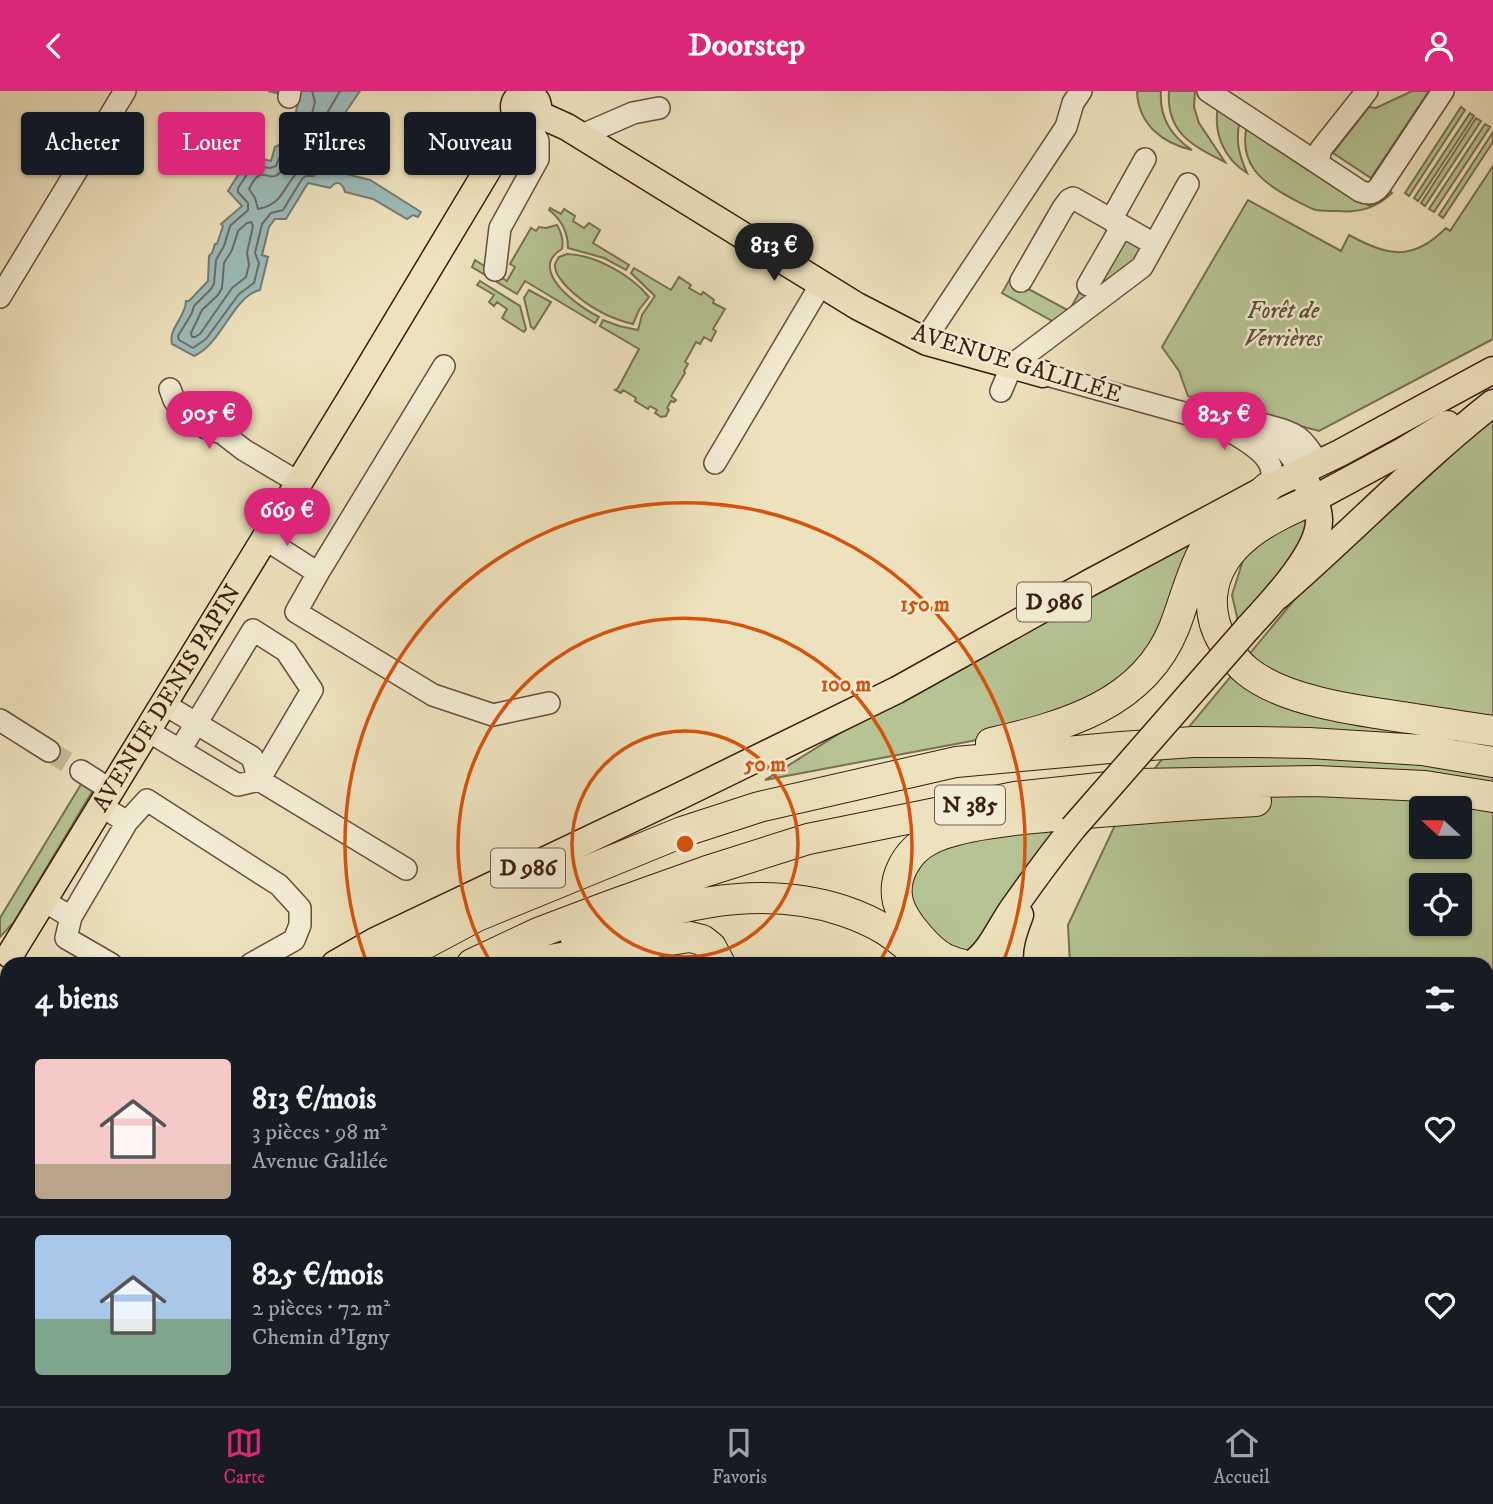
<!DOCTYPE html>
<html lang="fr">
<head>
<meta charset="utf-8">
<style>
  body { margin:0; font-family:"IM FELL DW Pica",serif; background:#242831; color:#f1f3f6; height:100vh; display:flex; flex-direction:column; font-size:26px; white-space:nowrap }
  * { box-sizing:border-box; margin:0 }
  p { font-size:23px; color:#9ea1a6 }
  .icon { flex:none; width:38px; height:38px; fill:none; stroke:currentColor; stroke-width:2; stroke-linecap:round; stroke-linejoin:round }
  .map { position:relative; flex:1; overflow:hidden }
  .details { position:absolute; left:0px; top:866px; width:1494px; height:450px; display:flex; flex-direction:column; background:#171b24; border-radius:21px 21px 0 0; box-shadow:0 2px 5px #0004 }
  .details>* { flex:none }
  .hud { position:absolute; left:21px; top:21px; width:700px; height:63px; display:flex; gap:14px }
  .needle { width:46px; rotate:291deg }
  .buttons { position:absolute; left:1409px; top:705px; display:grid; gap:14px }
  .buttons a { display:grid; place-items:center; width:63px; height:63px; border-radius:7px; background:#171b24; box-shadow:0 2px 5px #0004; font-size:35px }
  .price { position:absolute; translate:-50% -60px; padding:0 16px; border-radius:24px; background:#db2777; color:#fff; font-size:23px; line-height:46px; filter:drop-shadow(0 2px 4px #0008) }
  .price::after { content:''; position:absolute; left:50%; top:42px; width:21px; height:16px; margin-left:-10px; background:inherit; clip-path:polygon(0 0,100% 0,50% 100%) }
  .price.selected { background:#222; color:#fff }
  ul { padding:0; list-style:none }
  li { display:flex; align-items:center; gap:21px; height:175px; padding:0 35px }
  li+li { border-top:2px solid #363941 }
  li span { display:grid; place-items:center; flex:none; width:196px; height:140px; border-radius:7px; color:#555 }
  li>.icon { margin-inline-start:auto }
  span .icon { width:84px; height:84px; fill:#fffc; stroke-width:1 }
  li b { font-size:30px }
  h2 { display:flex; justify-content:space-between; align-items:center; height:84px; padding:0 35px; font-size:30px }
  .chip { padding:0 24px; border-radius:7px; background:#171b24; box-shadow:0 2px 5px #0004; font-size:24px; line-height:63px }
  .chip.selected { background:#db2777; color:#fff }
  header { display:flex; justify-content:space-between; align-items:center; height:91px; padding:0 35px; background:#db2777; color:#fff; font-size:32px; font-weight:700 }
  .dock { display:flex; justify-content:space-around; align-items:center; height:98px; border-top:2px solid #363941; background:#171b24; font-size:19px; color:#9ea1a6 }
  .dock a { display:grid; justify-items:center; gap:4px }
  .dock .selected { color:#db2777 }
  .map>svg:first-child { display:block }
  .green { fill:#b6c493; stroke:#787052; stroke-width:2; fill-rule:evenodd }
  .water { fill:#9cbcba; stroke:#757c76; stroke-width:2 }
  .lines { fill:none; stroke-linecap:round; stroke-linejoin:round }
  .shore { stroke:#6c6c66; stroke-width:2 }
  .minor-tunnel { stroke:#c9bb9b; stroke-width:21; stroke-dasharray:21 10; stroke-linecap:butt }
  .minor-casing { stroke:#684e3c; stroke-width:24 }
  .major-casing { stroke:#3b1d11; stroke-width:29 }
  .highway-casing { stroke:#3b1d11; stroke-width:32 }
  .minor { stroke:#f3ecd4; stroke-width:21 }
  .major { stroke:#ede2bd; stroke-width:26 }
  .highway { stroke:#ede2bd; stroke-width:30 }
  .major-bridge-casing { stroke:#3b1d11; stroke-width:29; stroke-linecap:butt }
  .major-bridge { stroke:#ede2bd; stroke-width:26 }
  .ring { fill:none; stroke:#d7530c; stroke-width:3.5 }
  .labels { text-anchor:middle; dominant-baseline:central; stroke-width:5; stroke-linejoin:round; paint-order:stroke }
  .shield { fill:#f3ecd4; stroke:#725b4c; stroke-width:2 }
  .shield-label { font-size:23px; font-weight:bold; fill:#3b1d11 }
  .park-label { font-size:24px; font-style:italic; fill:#604f38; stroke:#f3ecd4 }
  .street-label { font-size:24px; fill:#3b1d11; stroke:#f3ecd4 }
  .centre { fill:#d7530c; stroke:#f3ecd4; stroke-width:3.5 }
  .ring-label { font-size:21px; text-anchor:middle; font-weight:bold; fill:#d7530c; stroke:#f3ecd4; stroke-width:5; stroke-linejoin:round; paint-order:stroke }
</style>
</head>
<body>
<header><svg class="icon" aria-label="back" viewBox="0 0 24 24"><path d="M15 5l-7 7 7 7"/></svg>Doorstep<svg class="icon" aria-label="person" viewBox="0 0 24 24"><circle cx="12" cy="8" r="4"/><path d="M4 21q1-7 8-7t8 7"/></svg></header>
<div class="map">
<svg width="1493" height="1315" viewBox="0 0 1493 1315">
  <rect width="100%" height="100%" fill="#ede2bd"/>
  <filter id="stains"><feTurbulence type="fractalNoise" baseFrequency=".00286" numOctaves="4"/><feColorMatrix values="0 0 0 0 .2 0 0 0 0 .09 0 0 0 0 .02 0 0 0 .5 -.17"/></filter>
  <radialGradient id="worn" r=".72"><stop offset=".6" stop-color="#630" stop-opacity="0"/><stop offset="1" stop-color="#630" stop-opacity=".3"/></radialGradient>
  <path class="green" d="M1137 0H1161C1159 26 1171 45 1192 59 1162 52 1138 33 1137 0Z
    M1169 0H1195L1194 16 1199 32 1225 71C1192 55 1166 41 1169 0Z
    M1412 0H1429L1371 87 1333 62 1369 16 1376 17Z
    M1218 15 1240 29C1235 49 1239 64 1247 82 1224 68 1213 42 1218 15Z
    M1461 16 1465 19 1409 105 1405 102Z
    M1470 22 1474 25 1418 110 1414 107Z
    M1476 27 1481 30 1425 115 1421 112Z
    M1485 33 1490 36 1434 121 1429 118Z
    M1247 34 1370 115 1382 109 1390 100 1392 102C1376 117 1360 122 1337 120 1330 120 1323 120 1316 119 1307 116 1299 111 1291 107 1261 91 1238 72 1247 34Z
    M1493 41V51L1443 127 1439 124Z
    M1493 75V248L1319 340 1188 305 1179 280 1162 256 1248 109 1341 160 1349 144C1388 165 1412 171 1446 137L1450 140Z
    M550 117 561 123 564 118 575 125 573 130 584 137 589 132 600 139 593 152 629 174 626 179 604 167 568 157C568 141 562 129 549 119Z
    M1048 121 1054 125 1023 195 1069 220 1084 193 1121 146 1144 152 1139 172 1054 231 1002 202Z
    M557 134C561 141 564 149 562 158 526 179 579 216 599 226L595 232 525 190 517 203 472 176 475 169 507 190 515 176 510 173 531 137 536 140 539 136 546 137Z
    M567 163C596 164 631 184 649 206L639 219 633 233C607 227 585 214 566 195 562 190 555 183 555 176 554 172 557 170 559 166Z
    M634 177 671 199 679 186 691 194 689 197 701 204 703 201 714 209 713 212 725 218 713 238 716 240 711 250 704 246 700 253 696 251 685 271 688 273 684 280 685 282 671 305 676 309 674 311 671 310 667 317 669 319 666 325 661 326 655 322 657 319 650 315 648 318 635 310 636 307 623 299 621 302 615 299 618 297 639 258 600 235 603 229 619 235 638 239 642 224 655 205 631 182Z
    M480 190 520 215 526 238 524 241 502 227 507 218 497 211 494 215 489 211 494 204 477 194Z
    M529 199 551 211 534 238 531 236 524 207Z
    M1493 325V1315H1119L1114 1309H1488V873H1070L1068 834 1125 713 1339 455ZM1421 718H1460V756H1421ZM1421 794H1460V833H1421Z
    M1304 428 1310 434 1302 457 1238 530 1232 504 1243 469 1274 440Z
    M1190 450 1183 482 1152 551 1123 588 1099 607 982 648 765 689 840 642Z
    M83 690 95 696 14 831 0 846V827Z
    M1044 735 1056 745 971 862 937 849 913 813 910 799 918 773 944 753Z
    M6 1239 7 1240V1309H63L68 1315H0V1240Z"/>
  <path class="water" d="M268 0H360L345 22 335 43 322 47 326 78 370 89 421 121 418 126 413 124 407 128 373 108 345 101C344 95 340 90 334 93L330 97 308 92 286 128H275L269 136 262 164 268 166 260 199C233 205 222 253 194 265L172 253C168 237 186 226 186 210H189L208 190 209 165 212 162 215 153H217L223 135 221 133 242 115 228 100 250 65 271 70 275 56 281 53 287 41H291L299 8Z"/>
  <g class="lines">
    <path class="shore" d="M312 0 315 11 310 30 314 34 323 29 340 0
      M291 50 281 62 276 75 270 77 253 74 238 97V101L248 112V119L230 135 224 155 216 169 214 193 211 198 194 215 192 222 178 245 179 249 193 257 206 248 239 203 254 192 259 172 255 162 262 133 271 122 283 119 302 88 306 85H314L316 81
      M296 62 299 64 301 78C282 94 286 112 258 118L255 107 249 98C263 69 267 96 282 80 289 74 287 67 296 62Z
      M251 131 253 135 247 162 249 174 246 186 232 197 200 243 195 246H192L191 242 202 219 218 204 222 197 224 172 232 159 238 140 247 132Z"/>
    <path class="minor-tunnel" d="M49 660 81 680"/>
    <defs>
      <path id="minor" d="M1208 0 1360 100C1369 104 1374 103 1380 95L1443 0
        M530 5 534 0
        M289 6 290 0
        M291 36 320 55C317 62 316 69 325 72
        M580 45 633 22 659 17
        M1320 73 1319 67 1321 58 1367 0
        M1111 129 1145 68
        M495 179 500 137 538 68V50L527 28
        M1021 190 1063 117 1069 109 1073 107 1154 153
        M1088 194 1122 135
        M0 206 125 0
        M924 250 1066 36 1073 12 1081 0
        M444 275 318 482 296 521 433 604 493 624 549 612
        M1043 283 1267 345C1283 353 1292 365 1300 381
        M170 298 174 309 186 325 206 337 222 342 244 359 291 387
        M1001 300 1012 274 1142 176 1188 93
        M1262 333C1295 343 1300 341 1318 372
        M1230 340C1250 352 1285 371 1267 397
        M715 372 821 193
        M265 448 318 482
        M0 629 49 660
        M148 640 238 694 259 689 252 666 164 613
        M180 659 253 539 286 560 312 599 259 689 406 778
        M81 680 111 699
        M101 715 127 731 147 709 279 794 300 817V834L294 849 251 873
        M44 810 71 826 66 847 111 873
        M71 826 127 731
        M0 901 7 900
        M146 1309 150 1315
        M781 1309 787 1315
        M627 1315 635 1309"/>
      <g id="major">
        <circle cx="526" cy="16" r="12"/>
        <path d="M536 22 567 36 857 215 927 251 1043 283"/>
        <path d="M1314 408 1401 361 1447 333"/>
        <path d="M1278 505C1351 442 1417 372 1493 312"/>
        <path d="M1248 537C1270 513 1320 461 1319 429 1319 416 1312 404 1307 393"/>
        <path id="s1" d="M10 864 352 305 511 40 518 25"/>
        <path d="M335 873 375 850 680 705 897 599 1091 491 1213 426 1267 397 1340 362 1493 279"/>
        <path d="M972 873C992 859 1000 835 1014 816 1033 789 1052 763 1073 737"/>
        <path d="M1010 873C1008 856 1014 840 1020 824"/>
        <path d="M0 1080 7 1077"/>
      </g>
      <path id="highway" d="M1314 408C1271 427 1217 451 1212 505 1211 521 1215 538 1223 551 1230 562 1237 572 1247 580 1285 611 1361 620 1409 627 1437 631 1465 636 1493 640
        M991 652C1064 635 1143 614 1174 537 1184 512 1195 468 1211 448 1217 441 1224 436 1231 430 1243 419 1255 408 1267 397
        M576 848C663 819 752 789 844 820 874 830 899 844 920 869
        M387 873 477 825 682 741 759 716 956 671 1121 656 1193 651H1254L1309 652 1422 659 1493 671
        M472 873 538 842 612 814 707 780 808 748 1015 706 1137 693 1316 690 1425 695 1493 706
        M528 873 617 857 690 846 702 849 711 856 720 873
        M960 873C955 872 950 870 945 868 928 859 903 830 898 811 892 787 907 760 929 749 941 742 955 739 969 736 1004 729 1040 726 1075 723 1135 718 1196 713 1256 710
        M0 1136 7 1130
        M0 1199 7 1192"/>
    </defs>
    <use href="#minor" class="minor-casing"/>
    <use href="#major" class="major-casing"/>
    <use href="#highway" class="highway-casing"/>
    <use href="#minor" class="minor"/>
    <use href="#major" class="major"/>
    <use href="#highway" class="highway"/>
    <defs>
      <path id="major-bridge" d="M1073 737 1248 537"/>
    </defs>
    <use href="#major-bridge" class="major-bridge-casing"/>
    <use href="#major-bridge" class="major-bridge"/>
  </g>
  <g class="ring">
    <circle cx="685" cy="753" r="113"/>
    <path d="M491 872A227 227 0 1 1 879 872"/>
    <path d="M367 872A340 340 0 1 1 1003 872"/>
  </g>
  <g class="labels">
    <g class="shield">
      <rect x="1017" y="491.5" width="74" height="39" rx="5"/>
      <rect x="935" y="694.5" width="70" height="39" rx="5"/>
      <rect x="491" y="757.5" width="74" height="39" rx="5"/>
    </g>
    <g class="shield-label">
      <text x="1054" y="511">D 986</text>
      <text x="970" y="714">N 385</text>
      <text x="528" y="777">D 986</text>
    </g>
    <g class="park-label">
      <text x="1283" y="220">Forêt de<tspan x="1283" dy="28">Verrières</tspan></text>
    </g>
    <g class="street-label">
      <text transform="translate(1017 273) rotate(17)">AVENUE GALILÉE</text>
      <text stroke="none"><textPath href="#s1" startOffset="301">AVENUE DENIS PAPIN</textPath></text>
    </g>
  </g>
  <circle cx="685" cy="753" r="10" class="centre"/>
  <g class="ring-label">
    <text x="925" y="520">150 m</text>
    <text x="846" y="600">100 m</text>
    <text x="765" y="680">50 m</text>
  </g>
  <rect width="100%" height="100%" filter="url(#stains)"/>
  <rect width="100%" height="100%" fill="url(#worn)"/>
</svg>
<div class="buttons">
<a><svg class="needle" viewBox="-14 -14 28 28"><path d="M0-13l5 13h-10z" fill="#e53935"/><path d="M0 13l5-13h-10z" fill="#9ea1a6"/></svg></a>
<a><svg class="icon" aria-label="locate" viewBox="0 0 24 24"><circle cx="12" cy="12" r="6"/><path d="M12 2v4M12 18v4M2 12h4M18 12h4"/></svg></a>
</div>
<b class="price selected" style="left:774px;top:192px">813 €</b>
<b class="price" style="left:209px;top:360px">905 €</b>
<b class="price" style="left:1224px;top:361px">825 €</b>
<b class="price" style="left:287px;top:457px">669 €</b>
<div class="hud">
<a class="chip">Acheter</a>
<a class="chip selected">Louer</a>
<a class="chip">Filtres</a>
<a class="chip">Nouveau</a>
</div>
<section class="details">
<h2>4 biens<svg class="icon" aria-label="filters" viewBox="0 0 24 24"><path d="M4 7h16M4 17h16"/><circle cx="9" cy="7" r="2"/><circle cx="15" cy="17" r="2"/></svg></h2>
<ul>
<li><span style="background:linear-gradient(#f6c9c9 75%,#b9a48a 0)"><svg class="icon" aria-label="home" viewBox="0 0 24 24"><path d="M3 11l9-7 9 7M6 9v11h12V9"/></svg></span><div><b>813 €/mois</b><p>3 pièces · 98 m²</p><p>Avenue Galilée</p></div><svg class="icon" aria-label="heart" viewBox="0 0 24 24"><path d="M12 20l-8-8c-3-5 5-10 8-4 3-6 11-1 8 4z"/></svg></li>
<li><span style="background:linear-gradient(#a9c7e8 60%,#7fa58c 0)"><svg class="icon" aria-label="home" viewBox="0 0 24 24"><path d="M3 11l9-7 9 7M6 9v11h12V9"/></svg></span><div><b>825 €/mois</b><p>2 pièces · 72 m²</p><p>Chemin d'Igny</p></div><svg class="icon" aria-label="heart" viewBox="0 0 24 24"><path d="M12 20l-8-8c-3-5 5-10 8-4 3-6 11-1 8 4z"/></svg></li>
</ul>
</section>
</div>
<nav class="dock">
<a class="selected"><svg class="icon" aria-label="map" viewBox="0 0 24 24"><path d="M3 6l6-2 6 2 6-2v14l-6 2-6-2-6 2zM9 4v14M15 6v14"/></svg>Carte</a>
<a><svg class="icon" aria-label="saved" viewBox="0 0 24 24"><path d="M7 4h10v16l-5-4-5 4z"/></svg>Favoris</a>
<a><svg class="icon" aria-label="home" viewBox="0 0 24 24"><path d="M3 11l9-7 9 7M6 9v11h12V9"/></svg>Accueil</a>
</nav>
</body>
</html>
